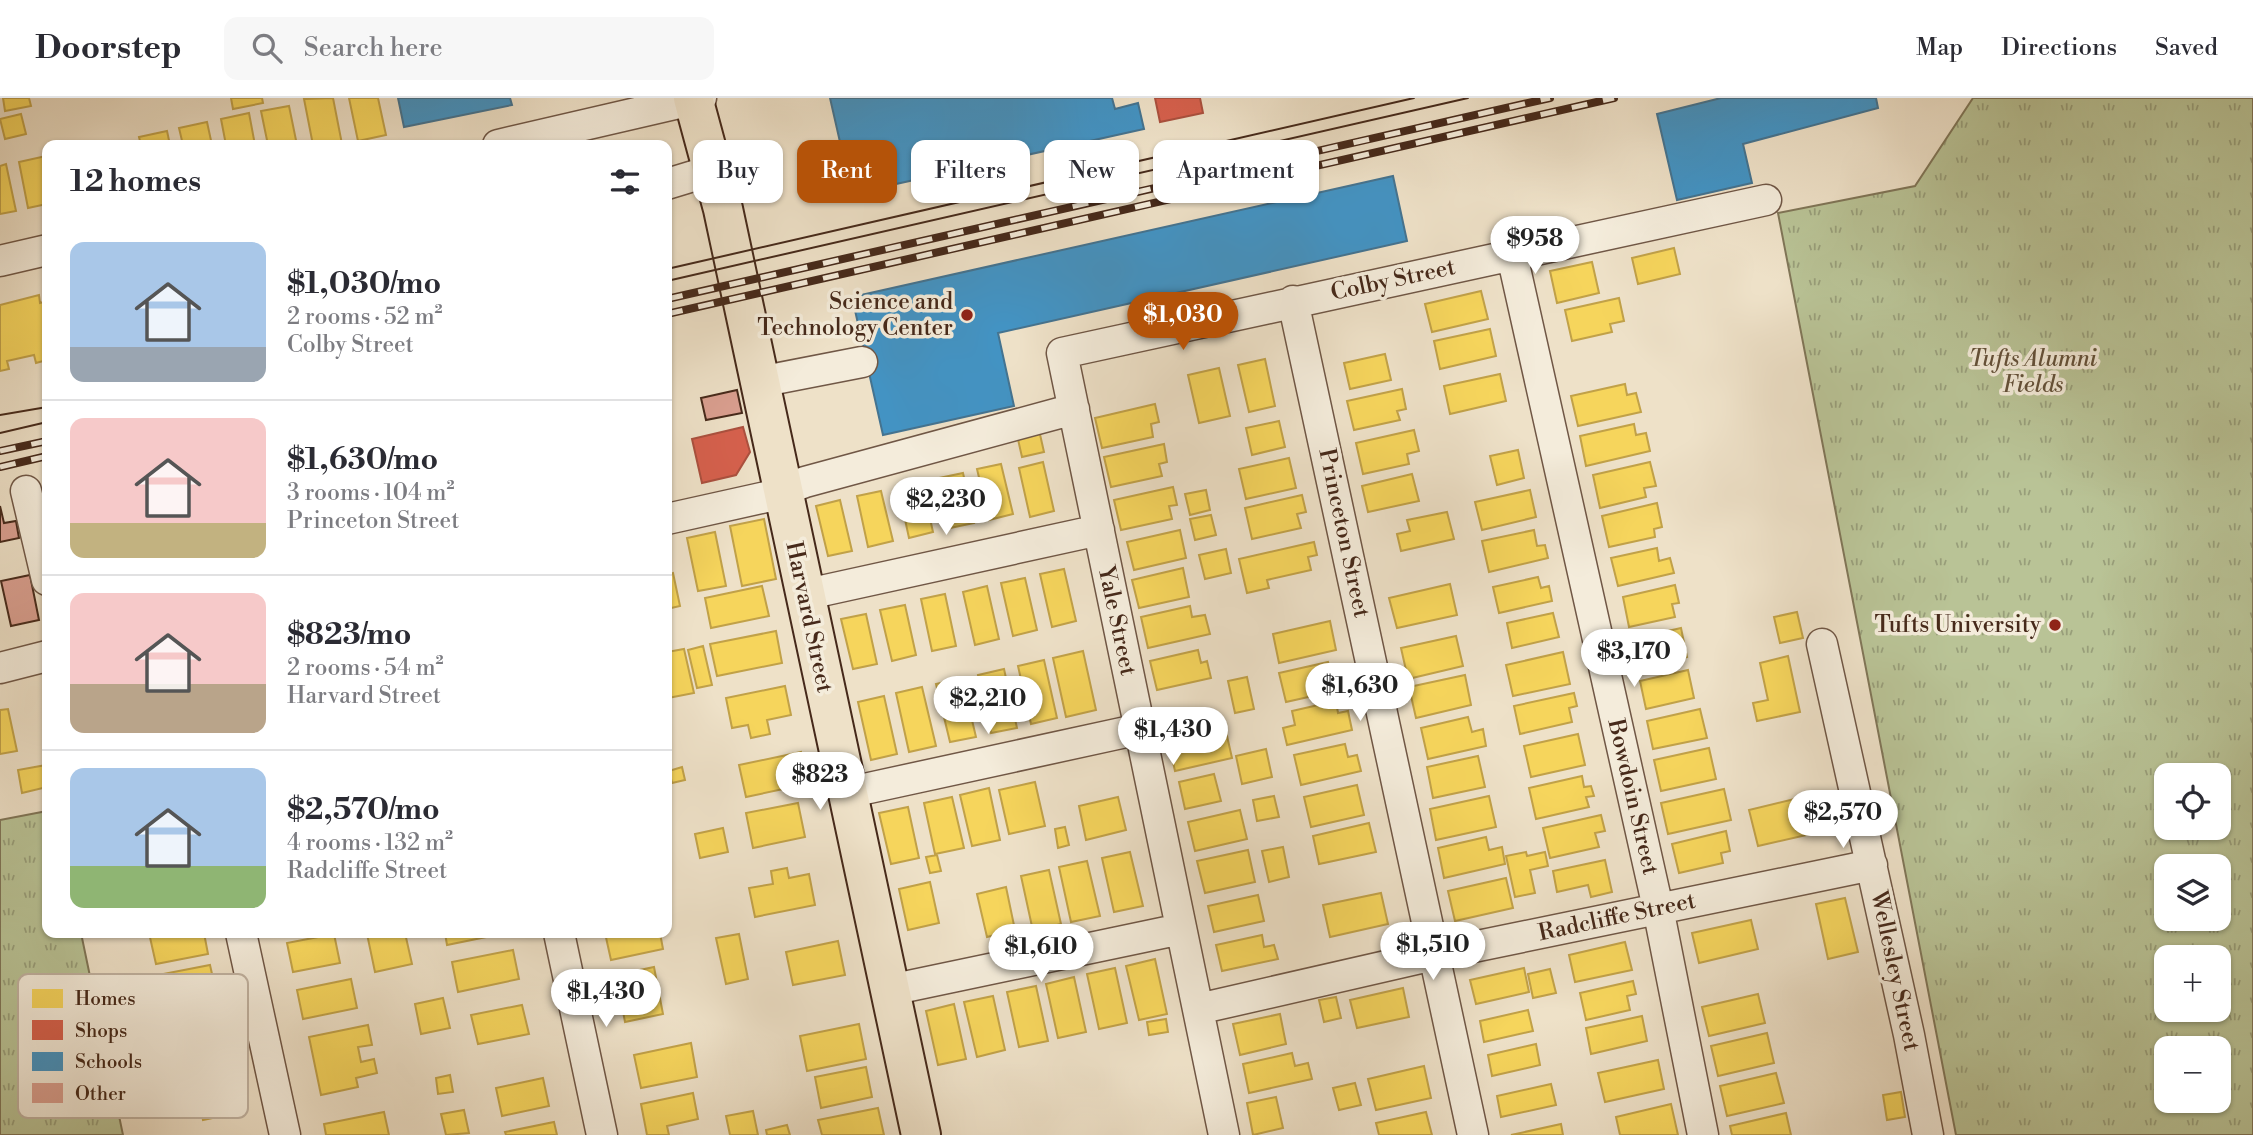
<!DOCTYPE html>
<html lang="en">
<head>
<meta charset="utf-8">
<style>
  body { margin:0; font-family:"Libre Bodoni",serif; background:#f7f7f7; color:#2b2b33; height:100vh; display:flex; flex-direction:column; font-size:26px; white-space:nowrap }
  * { box-sizing:border-box; margin:0 }
  p { font-size:23px; color:#7c7c81 }
  .icon { flex:none; width:38px; height:38px; fill:none; stroke:currentColor; stroke-width:2; stroke-linecap:round; stroke-linejoin:round }
  .map { position:relative; flex:1; overflow:hidden }
  .drawer { position:absolute; left:42px; top:42px; width:630px; height:798px; display:flex; flex-direction:column; background:#fff; border-radius:14px; box-shadow:0 2px 5px #0004 }
  .drawer>* { flex:none }
  .top-card { position:absolute; left:693px; top:42px; width:665px; height:63px; display:flex; gap:14px }
  .buttons { position:absolute; left:2154px; top:665px; display:grid; gap:14px }
  .buttons a { display:grid; place-items:center; width:77px; height:77px; border-radius:14px; background:#fff; box-shadow:0 2px 5px #0004; font-size:35px }
  .price { position:absolute; translate:-50% -60px; padding:0 16px; border-radius:24px; background:#fff; color:#222; font-size:23px; line-height:46px; filter:drop-shadow(0 2px 4px #0008) }
  .price::after { content:''; position:absolute; left:50%; top:42px; width:21px; height:16px; margin-left:-10px; background:inherit; clip-path:polygon(0 0,100% 0,50% 100%) }
  .price.current { background:#b45309; color:#fff }
  ul { padding:0; list-style:none }
  li { display:flex; align-items:center; gap:21px; height:175px; padding:0 28px }
  li+li { border-top:2px solid #e1e1e2 }
  li span { display:grid; place-items:center; flex:none; width:196px; height:140px; border-radius:14px; color:#555 }
  li>.icon { margin-inline-start:auto }
  span .icon { width:84px; height:84px; fill:#fffc; stroke-width:1 }
  li b { font-size:30px }
  h2 { display:flex; justify-content:space-between; align-items:center; height:84px; padding:0 28px; font-size:30px }
  .tag { padding:0 24px; border-radius:14px; background:#fff; box-shadow:0 2px 5px #0004; font-size:24px; line-height:63px }
  .tag.current { background:#b45309; color:#fff }
  header { display:flex; align-items:center; gap:42px; box-sizing:border-box; height:98px; padding:0 35px; background:#fff; border-bottom:2px solid #e1e1e2 }
  header strong { font-size:33px }
  nav { display:flex; gap:38px; margin-inline-start:auto; font-size:24px }
  .search { width:490px; height:63px; background:#f7f7f7; display:flex; align-items:center; gap:18px; box-sizing:border-box; padding:0 24px; border-radius:14px; color:#7c7c81; font-size:26px }
  .map>svg:first-child { display:block }
  .park { fill:url(#park-tufts); stroke:#807658; stroke-width:2; fill-rule:evenodd }
  .homes { fill:#f6d55c; stroke:#c1a148; stroke-width:2 }
  .shops { fill:#d6604d; stroke:#ab503e; stroke-width:2 }
  .schools { fill:#4393c3; stroke:#447390; stroke-width:2 }
  .building { fill:#da9f90; stroke:#46291a; stroke-width:2 }
  .lines { fill:none; stroke-linecap:round; stroke-linejoin:round }
  .minor-casing { stroke:#705746; stroke-width:33 }
  .major-casing { stroke:#46291a; stroke-width:42 }
  .minor { stroke:#f4ecdb; stroke-width:30 }
  .major { stroke:#eee1c8; stroke-width:38 }
  .tram { stroke:#46291a; stroke-width:2 }
  .rail-casing { stroke:#46291a; stroke-width:8 }
  .rail { stroke:#f4ecdb; stroke-width:5; stroke-dasharray:16; stroke-linecap:butt }
  .poi-dot { fill:#8f2418; stroke:#f4ecdb; stroke-width:2.5 }
  .labels { text-anchor:middle; dominant-baseline:central; stroke-width:7; stroke-linejoin:round; paint-order:stroke }
  .street-label { font-size:23px; fill:#46291a; stroke:#f4ecdb }
  .poi-label { font-size:23px; fill:#46291a; stroke:#f4ecdb; text-anchor:end }
  .park-label { font-size:23px; font-style:italic; fill:#635039; stroke:#f4ecdb }
  .key { fill:#f4ecdb; stroke:#c0b2a1; stroke-width:2 }
  .key-label { font-size:19px; fill:#46291a }
</style>
</head>
<body>
<header>
<strong>Doorstep</strong>
<div class="search"><svg class="icon" aria-label="search" viewBox="0 0 24 24"><circle cx="10" cy="10" r="6"/><path d="M15 15l6 6"/></svg>Search here</div>
<nav><a>Map</a><a>Directions</a><a>Saved</a></nav>
</header>
<div class="map">
<svg width="2253" height="1037" viewBox="0 0 2253 1037">
  <defs>
    <pattern id="park-tufts" width="24" height="20" patternUnits="userSpaceOnUse" patternTransform="scale(1.75)"><rect width="24" height="20" fill="#b9c396"/><path d="M3 7l-1-3M5 7V3M7 7l1-3M15 17l-1-3M17 17v-4M19 17l1-3" fill="none" stroke="#989e7a"/></pattern>
  </defs>
  <rect width="100%" height="100%" fill="#eee1c8"/>
  <filter id="stains"><feTurbulence type="fractalNoise" baseFrequency=".00286" numOctaves="4"/><feColorMatrix values="0 0 0 0 .2 0 0 0 0 .09 0 0 0 0 .02 0 0 0 .5 -.17"/></filter>
  <radialGradient id="worn" r=".72"><stop offset=".6" stop-color="#630" stop-opacity="0"/><stop offset="1" stop-color="#630" stop-opacity=".3"/></radialGradient>
  <path class="park" d="M1973 0H2253V1037H1956L1778 115 1915 88ZM2166 677H2219V730H2166ZM2166 768H2219V821H2166ZM2166 859H2219V912H2166ZM2166 950H2219V1003H2166Z
    M47 713V835H81L123 1037H0V722Z"/>
  <path class="homes" d="M3 0H29L31 8 5 13Z
    M231 0H262L263 5 233 11Z
    M333 0 342 46 313 47 304 1Z
    M349 0H378L386 37 358 43Z
    M289 8 297 47H268L261 13Z
    M249 15 255 47H226L221 21Z
    M21 16 26 36 5 41 0 21Z
    M207 24 212 47H183L179 30Z
    M167 33 170 47H141L139 39Z
    M46 58 47 106 28 110 19 64Z
    M6 66 16 113 0 116V68Z
    M1674 150 1680 176 1638 186 1632 160Z
    M1592 164 1599 195 1557 205 1550 173Z
    M1481 193 1488 221 1432 234 1425 206Z
    M39 197 40 205 47 203V262L36 265 34 257 7 263 9 271 0 273V207Z
    M1619 200 1624 223 1610 226 1612 234 1572 243 1565 212Z
    M1490 231 1496 258 1440 271 1434 243Z
    M1385 256 1391 282 1350 291 1344 265Z
    M1265 261 1275 308 1249 314 1238 267Z
    M1219 270 1230 318 1199 325 1188 277Z
    M1500 276 1506 303 1450 316 1444 288Z
    M1625 286 1627 297 1636 295 1641 314 1578 328 1571 298Z
    M1402 291 1406 311 1397 313 1400 322 1354 332 1347 303Z
    M1155 306 1159 324 1151 326 1153 339 1102 350 1095 320Z
    M1279 323 1285 349 1252 357 1246 330Z
    M1634 326 1636 337 1646 335 1650 353 1586 368 1580 338Z
    M1039 332 1044 354 1022 359 1017 337Z
    M1414 332 1419 353 1407 356 1409 366 1363 376 1356 345Z
    M1164 346 1167 364 1159 366 1162 378 1111 389 1104 359Z
    M1518 352 1524 380 1497 387 1490 358Z
    M1289 360 1296 390 1246 401 1239 371Z
    M1043 364 1054 413 1030 419 1019 370Z
    M1650 364 1656 388 1644 390 1646 399 1600 410 1593 377Z
    M1001 366 1013 416 989 422 977 371Z
    M963 375 974 425 950 430 939 380Z
    M1412 376 1419 403 1368 414 1362 388Z
    M922 384 933 434 909 440 898 389Z
    M1173 389 1177 407 1169 408 1172 421 1121 432 1114 402Z
    M1206 392 1210 412 1190 417 1185 396Z
    M1530 392 1536 419 1482 432 1475 404Z
    M881 393 893 443 868 449 857 398Z
    M1302 397 1306 414 1297 416 1301 430 1252 441 1245 410Z
    M840 402 852 453 828 458 816 408Z
    M1657 405 1662 429 1654 431 1655 439 1609 449 1602 418Z
    M1447 414 1454 441 1401 453 1397 436 1410 433 1407 422Z
    M1211 417 1216 437 1195 442 1190 421Z
    M764 421 776 481 742 488 730 428Z
    M1180 432 1186 460 1134 472 1127 444Z
    M1534 432 1537 448 1545 447 1548 460 1489 474 1482 443Z
    M715 434 726 488 698 493 687 440Z
    M1314 444 1317 457 1308 459 1311 472 1267 482 1269 490 1247 495 1239 461Z
    M1657 450 1659 463 1670 460 1674 475 1618 488 1611 460Z
    M1226 451 1231 475 1205 481 1199 457Z
    M1183 470 1189 499 1139 510 1132 482Z
    M1064 471 1076 523 1052 529 1040 476Z
    M673 475 680 508 667 511V477Z
    M1538 479 1541 490 1549 488 1552 503 1499 515 1493 489Z
    M1025 480 1037 532 1013 538 1001 485Z
    M1450 486 1457 517 1397 530 1389 500Z
    M1675 487 1679 505 1672 506 1675 519 1629 529 1623 499Z
    M762 488 769 518 711 530 705 500Z
    M987 488 999 541 975 547 963 494Z
    M945 496 956 548 932 553 921 501Z
    M905 507 916 557 892 563 880 512Z
    M1190 508 1192 519 1205 517 1210 536 1148 550 1141 519Z
    M1797 514 1803 540 1780 545 1774 519Z
    M1553 515 1559 539 1512 550 1507 525Z
    M866 516 877 566 853 571 841 521Z
    M1330 523 1336 552 1279 565 1273 536Z
    M1681 530 1687 559 1639 571 1633 541Z
    M776 533 782 565 717 578 710 546Z
    M1456 538 1463 568 1408 581 1401 550Z
    M703 548 712 587 697 590 688 552Z
    M684 551 694 595 668 600 667 554Z
    M1198 552 1201 565 1207 563 1211 580 1157 592 1150 563Z
    M1083 553 1096 612 1066 619 1053 560Z
    M1563 554 1570 586 1513 598 1506 567Z
    M1788 558 1800 614 1757 623 1753 605 1768 602 1760 565Z
    M1044 562 1057 620 1031 626 1018 568Z
    M1328 564 1331 575 1340 573 1344 591 1286 604 1279 575Z
    M1004 571 1017 630 991 635 978 577Z
    M1688 572 1694 600 1646 611 1640 583Z
    M1465 577 1471 607 1416 620 1409 589Z
    M1247 579 1254 611 1235 615 1228 583Z
    M962 580 976 639 950 644 936 586Z
    M785 588 791 617 767 622 770 636 751 640 748 627 732 630 726 600Z
    M922 589 936 648 909 654 896 595Z
    M1574 595 1577 608 1569 610 1572 624 1520 636 1514 608Z
    M884 598 897 656 871 662 858 604Z
    M1336 603 1338 615 1348 613 1352 632 1287 647 1283 630 1295 627 1292 613Z
    M8 611 17 653 0 656V612Z
    M1700 611 1707 640 1653 651 1647 623Z
    M1468 619 1472 634 1483 631 1486 648 1428 661 1421 630Z
    M1225 629 1232 660 1175 673 1168 642Z
    M1578 636 1585 667 1531 679 1524 648Z
    M1345 646 1348 659 1357 657 1361 673 1301 687 1294 657Z
    M1709 650 1716 681 1661 693 1654 662Z
    M1266 651 1272 679 1242 686 1236 658Z
    M801 654 807 686 746 699 739 667Z
    M1478 658 1485 689 1433 700 1427 669Z
    M46 667 47 689 22 695 18 672Z
    M682 669 685 682 672 685 669 673Z
    M1214 676 1221 703 1185 711 1179 684Z
    M1582 678 1584 689 1591 688 1594 698 1586 699 1589 709 1536 721 1529 690Z
    M1035 684 1045 728 1009 736 999 692Z
    M1357 687 1364 717 1311 729 1304 699Z
    M989 690 1000 742 972 748 960 697Z
    M1724 691 1731 722 1668 736 1661 705Z
    M1815 696 1824 733 1758 748 1749 712Z
    M1274 698 1279 719 1257 723 1253 702Z
    M1489 698 1496 729 1436 742 1430 711Z
    M952 699 964 750 935 756 924 705Z
    M1118 699 1126 732 1086 742 1079 708Z
    M798 705 805 739 753 750 746 715Z
    M908 709 919 760 891 766 879 715Z
    M1240 712 1247 741 1195 753 1188 724Z
    M1601 717 1605 733 1595 735 1599 749 1550 760 1543 730Z
    M1369 725 1376 754 1319 766 1313 738Z
    M1065 729 1069 747 1058 750 1055 731Z
    M723 730 728 754 700 760 695 736Z
    M1726 733 1730 753 1721 755 1723 765 1679 775 1672 746Z
    M1486 739 1489 752 1502 749 1505 766 1444 780 1438 750Z
    M1283 749 1289 779 1269 784 1262 753Z
    M1248 752 1255 784 1205 795 1197 763Z
    M1130 754 1143 808 1114 814 1102 760Z
    M1526 754 1527 758 1545 754 1548 768 1530 772 1535 795 1515 799 1506 758Z
    M937 757 941 773 930 775 926 759Z
    M1605 762 1612 794 1591 799 1588 787 1557 794 1553 773Z
    M1087 763 1100 818 1071 824 1059 769Z
    M787 770 789 780 809 776 815 807 755 819 749 790 773 786 771 773Z
    M1049 772 1061 826 1033 833 1021 778Z
    M1506 780 1513 810 1455 823 1448 793Z
    M930 784 939 825 908 832 899 791Z
    M1006 789 1015 832 987 839 977 796Z
    M1381 795 1388 826 1330 839 1323 807Z
    M1258 797 1264 823 1214 834 1208 808Z
    M1845 800 1858 854 1828 861 1816 806Z
    M1751 822 1758 851 1699 865 1692 835Z
    M149 835H204L208 856 156 866Z
    M405 835 412 866 375 874 367 836Z
    M445 835H506L447 847Z
    M605 835H660L663 851 611 862Z
    M334 836 340 865 293 874 287 845Z
    M739 836 748 881 726 886 716 840Z
    M1262 837 1264 849 1274 847 1278 861 1222 873 1216 847Z
    M838 843 845 877 793 887 786 854Z
    M1625 844 1632 872 1575 884 1569 857Z
    M513 852 519 881 458 894 452 864Z
    M1155 861 1167 916 1139 922 1126 868Z
    M210 867 217 898 165 908 158 877Z
    M654 869 663 916 625 924 616 877Z
    M1115 870 1127 925 1099 931 1087 876Z
    M1524 870 1529 894 1476 906 1470 882Z
    M1550 871 1556 895 1533 900 1528 876Z
    M1074 879 1086 934 1058 940 1046 886Z
    M351 881 357 910 303 921 297 892Z
    M1633 883 1636 896 1627 898 1630 912 1586 922 1580 895Z
    M1036 888 1048 943 1019 949 1007 894Z
    M1403 890 1409 919 1357 930 1350 902Z
    M1758 896 1765 925 1709 938 1702 909Z
    M993 898 1005 952 977 959 964 904Z
    M1336 899 1341 920 1324 924 1319 902Z
    M443 900 450 930 421 936 415 906Z
    M954 906 966 961 938 967 926 913Z
    M522 907 529 936 478 946 471 917Z
    M1528 912 1533 933 1484 944 1480 923Z
    M1280 916 1286 946 1240 957 1233 926Z
    M1642 918 1647 943 1591 956 1586 930Z
    M1166 921 1168 934 1149 937 1147 924Z
    M859 926 866 961 807 973 800 938Z
    M368 927 372 947 358 949 361 964 374 961 377 975 356 980 358 989 321 997 309 939Z
    M1767 935 1774 965 1718 978 1711 948Z
    M691 945 697 979 641 990 634 957Z
    M1536 946 1540 967 1492 978 1488 957Z
    M1292 955 1295 968 1308 965 1312 981 1249 995 1243 966Z
    M1658 962 1664 991 1605 1004 1598 975Z
    M1424 968 1431 1000 1376 1012 1368 981Z
    M866 969 872 999 821 1010 815 979Z
    M1776 975 1784 1005 1727 1018 1720 988Z
    M450 977 453 994 438 996 436 980Z
    M543 980 549 1008 502 1018 496 990Z
    M1355 985 1361 1007 1339 1012 1333 990Z
    M1551 986 1556 1007 1501 1019 1497 998Z
    M236 989 241 1014 203 1022 198 997Z
    M1901 994 1905 1019 1887 1022 1883 997Z
    M693 995 698 1021 667 1028 669 1037H647L641 1006Z
    M1276 999 1283 1030 1253 1037 1247 1005Z
    M1671 1006 1678 1037H1620L1616 1019Z
    M878 1010 884 1037H822L818 1022Z
    M464 1012 469 1035 446 1037 441 1016Z
    M753 1013 758 1037H730L726 1018Z
    M384 1014 389 1037H326L324 1026Z
    M1426 1014 1432 1037H1379L1376 1025Z
    M1786 1015 1791 1037H1732L1730 1028Z
    M554 1024 557 1037H506L505 1034Z
    M1561 1026 1563 1037H1511Z
    M787 1027 790 1037H767L766 1032Z"/>
  <path class="shops" d="M1155 0H1200L1203 15 1160 24Z
    M743 329 750 354 736 377 702 385 692 341Z"/>
  <path class="schools" d="M398 0H510L512 7 404 29Z
    M830 0H1112L1115 11 1138 5 1144 31 878 90 874 71 856 75 854 64 845 66Z
    M1721 0H1876L1878 10 1743 46 1752 85 1677 102 1657 16Z
    M1393 78 1407 143 998 235 1014 308 883 337 852 199Z"/>
  <path class="building" d="M737 292 742 315 706 322 701 300Z
    M0 408 4 425 16 423 19 440 0 444Z
    M30 477 39 522 11 528 1 483Z"/>
  <g class="lines">
    <defs>
      <path id="minor" d="M498 47 701 0
        M667 86 713 72
        M1512 157 1658 810 1703 1037
        M0 163 47 152
        M1293 203 1473 1037
        M759 284 862 264
        M26 393 47 482
        M667 421 766 399 805 384 1074 311
        M803 497 1099 432
        M1822 546 1909 937 1928 1037
        M0 570 47 558
        M846 695 1140 631
        M241 835 285 1037
        M559 835 602 1037
        M890 892 1181 831
        M1198 911 1434 857 1872 767
        M1224 1037 1062 255 1766 102"/>
      <path id="major" d="M693 0 723 111 921 1037"/>
    </defs>
    <use href="#minor" class="minor-casing"/>
    <use href="#major" class="major-casing"/>
    <use href="#minor" class="minor"/>
    <use href="#major" class="major"/>
    <path class="tram" d="M667 171 1414 0
      M667 183 1468 0
      M0 317 47 309
      M0 335 47 324"/>
    <defs>
      <path id="rail" d="M667 201 1550 0
        M667 216 1614 0
        M0 353 47 343
        M0 369 47 358"/>
    </defs>
    <use href="#rail" class="rail-casing"/>
    <use href="#rail" class="rail"/>
  </g>
  <g class="poi-dot">
    <circle cx="967" cy="217" r="7"/>
    <circle cx="2055" cy="527" r="7"/>
  </g>
  <g class="labels">
    <g class="street-label">
      <text transform="translate(1393 182) rotate(-12)">Colby Street</text>
      <text transform="translate(1344 435) rotate(78)">Princeton Street</text>
      <text transform="translate(809 519) rotate(78)">Harvard Street</text>
      <text transform="translate(1117 523) rotate(78)">Yale Street</text>
      <text transform="translate(1633 699) rotate(77)">Bowdoin Street</text>
      <text transform="translate(1617 819) rotate(-12)">Radcliffe Street</text>
      <text transform="translate(1895 873) rotate(78)">Wellesley Street</text>
    </g>
    <g class="poi-label">
      <text x="953" y="204">Science and<tspan x="953" dy="26">Technology Center</tspan></text>
      <text x="2041" y="527">Tufts University</text>
    </g>
    <g class="park-label">
      <text x="2033" y="261">Tufts Alumni<tspan x="2033" dy="26">Fields</tspan></text>
    </g>
  </g>
  <rect x="18" y="876" width="230" height="144" rx="10" class="key"/>
  <rect x="32" y="891" width="31" height="19" fill="#f6d55c"/>
  <rect x="32" y="922" width="31" height="20" fill="#d6604d"/>
  <rect x="32" y="954" width="31" height="19" fill="#4393c3"/>
  <rect x="32" y="985" width="31" height="20" fill="#da9f90"/>
  <g class="key-label">
    <text x="75" y="907">Homes</text>
    <text x="75" y="939">Shops</text>
    <text x="75" y="970">Schools</text>
    <text x="75" y="1002">Other</text>
  </g>
  <rect width="100%" height="100%" filter="url(#stains)"/>
  <rect width="100%" height="100%" fill="url(#worn)"/>
</svg>
<div class="buttons">
<a><svg class="icon" aria-label="locate" viewBox="0 0 24 24"><circle cx="12" cy="12" r="6"/><path d="M12 2v4M12 18v4M2 12h4M18 12h4"/></svg></a>
<a><svg class="icon" aria-label="layers" viewBox="0 0 24 24"><path d="M12 4l9 5-9 5-9-5zM3 14l9 5 9-5"/></svg></a>
<a>+</a>
<a>−</a>
</div>
<b class="price" style="left:1535px;top:178px">$958</b>
<b class="price current" style="left:1183px;top:254px">$1,030</b>
<b class="price" style="left:946px;top:439px">$2,230</b>
<b class="price" style="left:1634px;top:591px">$3,170</b>
<b class="price" style="left:1360px;top:625px">$1,630</b>
<b class="price" style="left:988px;top:638px">$2,210</b>
<b class="price" style="left:1173px;top:669px">$1,430</b>
<b class="price" style="left:820px;top:714px">$823</b>
<b class="price" style="left:1843px;top:752px">$2,570</b>
<b class="price" style="left:1433px;top:884px">$1,510</b>
<b class="price" style="left:1041px;top:886px">$1,610</b>
<b class="price" style="left:606px;top:931px">$1,430</b>
<div class="top-card">
<a class="tag">Buy</a>
<a class="tag current">Rent</a>
<a class="tag">Filters</a>
<a class="tag">New</a>
<a class="tag">Apartment</a>
</div>
<section class="drawer">
<h2>12 homes<svg class="icon" aria-label="filters" viewBox="0 0 24 24"><path d="M4 7h16M4 17h16"/><circle cx="9" cy="7" r="2"/><circle cx="15" cy="17" r="2"/></svg></h2>
<ul>
<li><span style="background:linear-gradient(#a9c7e8 75%,#9aa5b1 0)"><svg class="icon" aria-label="home" viewBox="0 0 24 24"><path d="M3 11l9-7 9 7M6 9v11h12V9"/></svg></span><div><b>$1,030/mo</b><p>2 rooms · 52 m²</p><p>Colby Street</p></div></li>
<li><span style="background:linear-gradient(#f6c9c9 75%,#c2b280 0)"><svg class="icon" aria-label="home" viewBox="0 0 24 24"><path d="M3 11l9-7 9 7M6 9v11h12V9"/></svg></span><div><b>$1,630/mo</b><p>3 rooms · 104 m²</p><p>Princeton Street</p></div></li>
<li><span style="background:linear-gradient(#f6c9c9 65%,#b9a48a 0)"><svg class="icon" aria-label="home" viewBox="0 0 24 24"><path d="M3 11l9-7 9 7M6 9v11h12V9"/></svg></span><div><b>$823/mo</b><p>2 rooms · 54 m²</p><p>Harvard Street</p></div></li>
<li><span style="background:linear-gradient(#a9c7e8 70%,#8fb573 0)"><svg class="icon" aria-label="home" viewBox="0 0 24 24"><path d="M3 11l9-7 9 7M6 9v11h12V9"/></svg></span><div><b>$2,570/mo</b><p>4 rooms · 132 m²</p><p>Radcliffe Street</p></div></li>
</ul>
</section>
</div>
</body>
</html>
